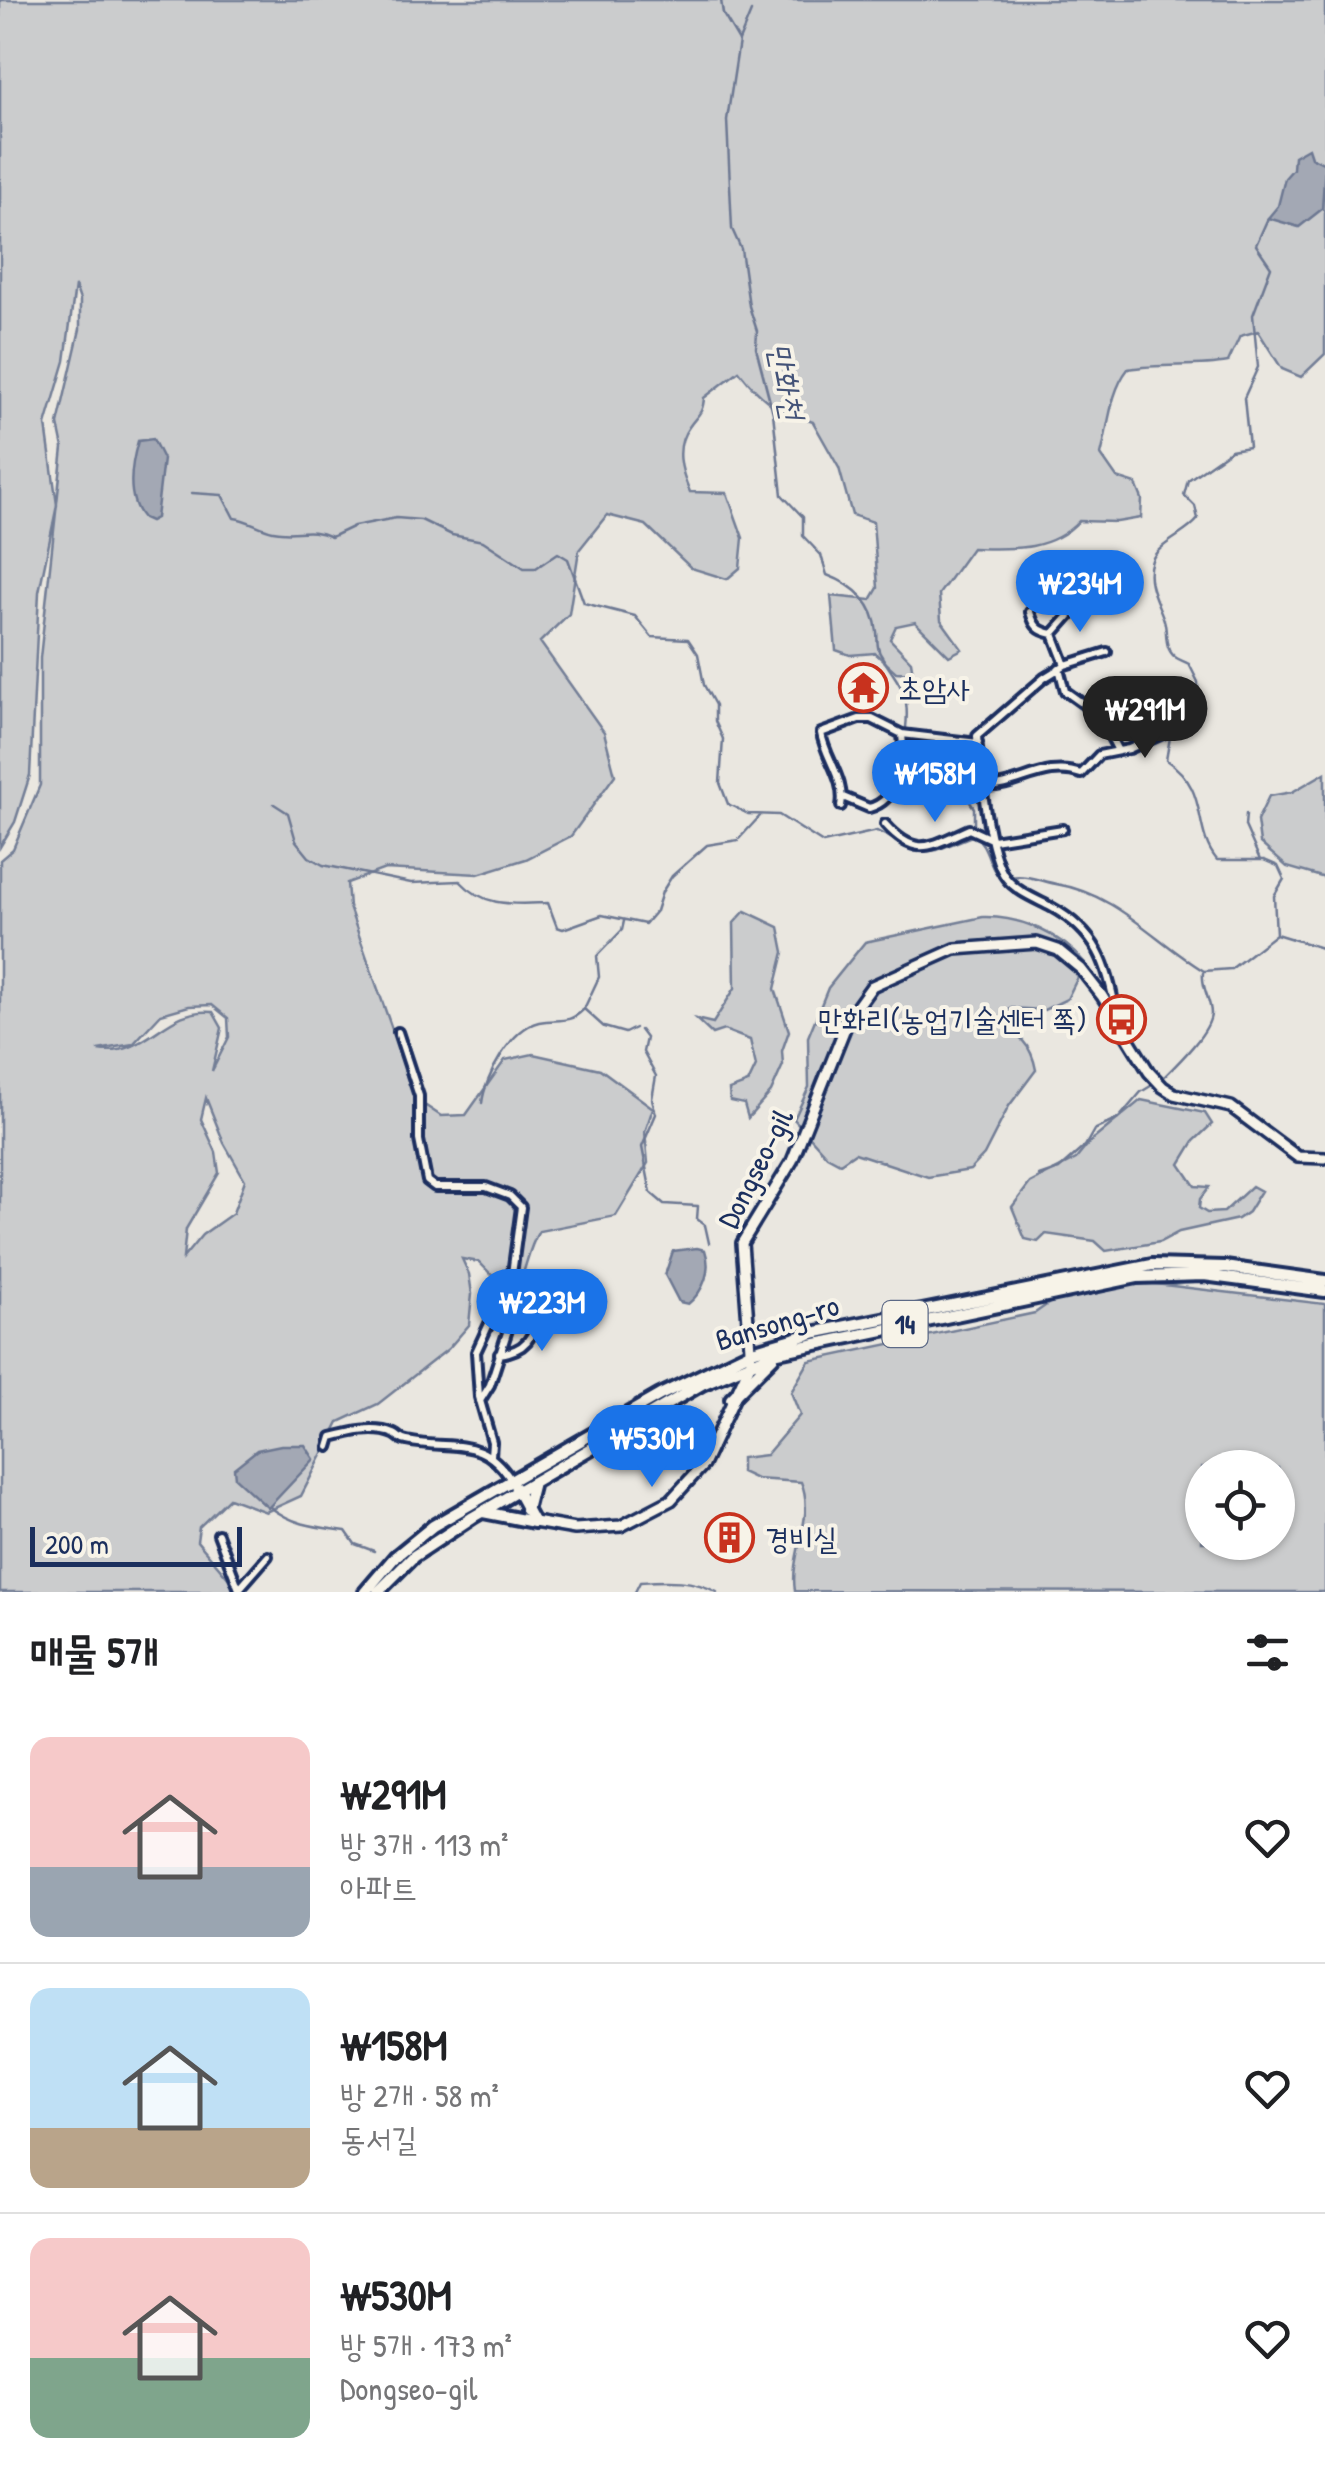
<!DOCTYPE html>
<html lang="ko">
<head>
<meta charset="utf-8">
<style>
  body { margin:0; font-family:"Patrick Hand","Poor Story",sans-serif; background:#f6f6f6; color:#202124; height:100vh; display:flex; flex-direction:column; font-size:38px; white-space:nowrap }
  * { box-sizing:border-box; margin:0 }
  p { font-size:32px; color:#757577 }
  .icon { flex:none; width:55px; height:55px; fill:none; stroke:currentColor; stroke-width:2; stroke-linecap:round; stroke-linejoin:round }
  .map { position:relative; height:1592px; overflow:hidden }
  .side { display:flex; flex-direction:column; background:#fff; flex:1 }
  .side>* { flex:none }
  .buttons { position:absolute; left:1185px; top:1450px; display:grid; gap:20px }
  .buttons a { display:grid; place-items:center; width:110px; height:110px; border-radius:50%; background:#fff; box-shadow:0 2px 8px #0004; font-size:50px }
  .scale { position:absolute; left:30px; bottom:25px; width:212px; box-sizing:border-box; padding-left:10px; border:5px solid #1b2f5e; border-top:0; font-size:28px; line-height:35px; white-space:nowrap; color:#1b2f5e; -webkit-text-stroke:8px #f7f3e8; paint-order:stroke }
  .price { position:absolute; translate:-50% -85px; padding:0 22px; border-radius:35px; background:#1a73e8; color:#fff; font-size:32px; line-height:65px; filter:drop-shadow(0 2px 5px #0008) }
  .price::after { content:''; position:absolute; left:50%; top:60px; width:30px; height:22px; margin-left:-15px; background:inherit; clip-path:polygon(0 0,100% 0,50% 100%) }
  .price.selected { background:#222; color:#fff }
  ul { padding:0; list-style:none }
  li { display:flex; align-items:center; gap:30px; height:250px; padding:0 30px }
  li+li { border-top:2px solid #e0e0e0 }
  li span { display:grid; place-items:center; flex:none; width:280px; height:200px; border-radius:20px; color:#555 }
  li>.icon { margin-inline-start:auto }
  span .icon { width:120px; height:120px; fill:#fffc; stroke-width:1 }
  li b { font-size:42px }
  h2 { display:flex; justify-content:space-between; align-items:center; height:120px; padding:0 30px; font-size:42px }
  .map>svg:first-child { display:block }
  .green { fill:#cbcccd; stroke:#737e96; stroke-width:2.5; fill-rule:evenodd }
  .water { fill:#a3a8b4; stroke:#6d7892; stroke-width:2.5 }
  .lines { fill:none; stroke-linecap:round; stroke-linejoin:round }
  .stream { stroke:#6d7892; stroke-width:2.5 }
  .street-casing { stroke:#1b2f5e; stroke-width:14 }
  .secondary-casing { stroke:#1b2f5e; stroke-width:16 }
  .primary-casing { stroke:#1b2f5e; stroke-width:18 }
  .street { stroke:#f7f3e8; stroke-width:6 }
  .secondary { stroke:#f7f3e8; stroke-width:9 }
  .primary { stroke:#f7f3e8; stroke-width:10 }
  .labels { text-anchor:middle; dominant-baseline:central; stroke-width:8; stroke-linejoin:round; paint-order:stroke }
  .shield { fill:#f7f3e8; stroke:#5d6a87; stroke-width:2.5 }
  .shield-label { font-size:28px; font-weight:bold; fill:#1b2f5e }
  .poi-label { font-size:30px; fill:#1b2f5e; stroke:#f7f3e8; text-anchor:start }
  .street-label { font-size:30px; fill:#1b2f5e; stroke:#f7f3e8 }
  .water-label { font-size:32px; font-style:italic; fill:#445378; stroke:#f7f3e8 }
</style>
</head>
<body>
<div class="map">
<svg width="1325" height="1592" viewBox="0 0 1325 1592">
  <rect width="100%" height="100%" fill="#eae7e0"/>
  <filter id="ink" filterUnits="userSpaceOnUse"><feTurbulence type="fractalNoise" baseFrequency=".01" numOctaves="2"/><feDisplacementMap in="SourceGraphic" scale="20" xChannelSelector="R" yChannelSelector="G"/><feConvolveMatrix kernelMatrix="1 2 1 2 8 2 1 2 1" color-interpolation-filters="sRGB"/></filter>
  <g filter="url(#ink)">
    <path class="green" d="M0 0H1325V354L1301 377 1282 369 1258 331 1240 336 1228 362C1195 368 1162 363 1128 369 1110 392 1109 425 1101 455L1117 478 1136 484 1142 499 1141 518 1117 522 1079 521C1050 552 1011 549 972 548L939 594 941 620 962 649 949 656 915 622 896 626 890 639 911 661 913 673 896 672 875 653 850 655 836 650 831 596 871 600 878 588 873 522 852 515 839 468 813 422C775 410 763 402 739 371L704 398C703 414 697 415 689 427 674 447 681 471 690 492L727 493 743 538 740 568 727 579 691 568 646 525 607 515 579 550 569 614 540 642 604 732 615 775 571 836 526 859 478 874 385 869 347 883 349 907 417 1100 441 1116 466 1115 505 1060 533 1054 600 1069 653 1108 645 1132 648 1163 616 1216 539 1231C525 1254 527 1275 512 1296L479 1262 462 1259 469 1274 472 1294 469 1325 448 1349 378 1404 339 1422 301 1496 266 1512 229 1498 199 1527 197 1541 240 1592H0V860L13 849 40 785V658L63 448 58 424 80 329V300L75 286 65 361 46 425 57 505 39 592 30 775 15 822 0 847ZM212 1005 228 1018 229 1037 212 1071 222 1028 213 1012C163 1007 149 1058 98 1050L133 1044 161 1014 189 1006ZM206 1098 224 1143 245 1180 233 1213 202 1235 183 1258 186 1229 219 1173 216 1152 201 1119Z
      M1325 773V878L1287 867 1260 843 1257 821 1269 796 1292 792Z
      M745 911 779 927 784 952 775 989 789 1031 782 1051 783 1065 771 1092 748 1118 744 1104 730 1101 729 1090 748 1083 756 1066 750 1040 724 1030 712 1034 696 1019 713 1023 735 988 734 923Z
      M983 917C1020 916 1061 934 1085 963L1067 999 1044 1010 1011 1008 997 1024C1020 1036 1031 1043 1036 1070L1009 1106 984 1155 970 1170 928 1177 855 1153 840 1163 827 1156 794 1119 809 1087 808 1037 828 988 865 942Z
      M1141 1100 1205 1113 1212 1124 1194 1141 1180 1164 1195 1186 1209 1187 1200 1199 1199 1208 1207 1213 1224 1212 1252 1186 1261 1191 1248 1212 1238 1219 1179 1232 1160 1242 1106 1251 1095 1241 1046 1234 1038 1242 1025 1239 1012 1207 1030 1183 1076 1159 1090 1142Z
      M1138 1282 1325 1304V1592L795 1591C789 1554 816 1516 801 1482L756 1479 741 1472V1458L766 1455 800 1415 791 1392 809 1361 1035 1313 1055 1299ZM1202 1468H1278V1542H1202Z"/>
    <path class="water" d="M1308 148 1311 157 1325 164 1322 209 1299 227 1268 218 1278 206 1285 178 1293 169 1294 156Z
      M153 439 163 459 156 518 150 521 143 518C126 498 131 465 138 441Z
      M697 1248 705 1250C712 1270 704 1291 688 1304L679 1302 665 1275 673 1251Z
      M281 1445H305L314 1459 268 1508 235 1478 234 1468 257 1450Z"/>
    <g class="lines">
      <path class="stream" d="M721 0 723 14 739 41 727 120 732 229 741 249 749 306 757 331 756 348 773 413 782 495 803 517V536L821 555 827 575C854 585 874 602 877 632 878 640 876 648 881 655 899 686 910 689 906 728
        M739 41 751 12
        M1268 218 1256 245 1271 267 1253 315 1258 367 1244 398 1249 447 1231 450 1188 480 1184 495 1195 506 1198 519C1187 534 1159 543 1152 560 1144 581 1158 602 1164 620 1168 632 1163 647 1175 657 1179 660 1184 661 1189 664L1198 682 1199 712 1172 726 1166 760C1211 790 1191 828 1217 860H1264L1278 866 1284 879 1274 896 1276 934
        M192 493 222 495 234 518C249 520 259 528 273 531 297 536 308 526 331 537L354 526 396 518 421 520 452 535 483 541 524 568H536L558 553 568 559 584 603 635 616 652 637 688 639 698 654 704 685 715 705V721L723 739 720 783 728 804 748 814 779 815 823 843 877 831 918 852 937 850 974 835
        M940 758 974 808V835C990 846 988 871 1002 878
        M274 804 288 813 296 841 309 857 323 865 411 883 460 881C485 908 513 904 548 903L557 927 563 929 602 915 645 924 656 911 662 892 672 876 707 845 738 840 761 815
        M1246 814 1245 826 1260 860
        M1010 877C1027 874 1040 881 1056 884 1117 894 1153 940 1204 971L1231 969 1276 934 1325 949
        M624 921 622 930 597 956 599 977 584 1009 604 1027 625 1033 635 1028
        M640 1030 646 1038 643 1052 656 1076 652 1099 656 1114 642 1147 651 1193 664 1204 698 1206 697 1219 705 1225 709 1243
        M1161 1080C1174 1067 1210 1033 1211 1014 1211 999 1201 988 1203 973
        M482 1103C485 1077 511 1028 539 1022 558 1018 568 1025 583 1010
        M1039 1176 1059 1169 1085 1146 1094 1130 1118 1119 1141 1092 1154 1084
        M270 1507C295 1526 317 1527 346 1531L355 1544 374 1551
        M635 1592 640 1582C668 1580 692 1579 717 1592"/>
      <defs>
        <path id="street" d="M1030 612C1034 626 1038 631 1053 634
          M1107 652 1065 665 1044 678 977 736C979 766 988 856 1006 878 1017 892 1036 899 1051 907 1097 932 1108 965 1116 1013
          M1065 665 1053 634 1084 599
          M1059 668 1065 691 1100 716 1118 751
          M985 787C1019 787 1046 761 1081 774L1099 755 1129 749 1167 732
          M843 797 869 808C899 800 905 761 902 734
          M841 806C846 780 825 758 821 733L859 719H872L902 734 978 743
          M885 824C917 860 932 845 969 829L993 840 1063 829
          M398 1032 419 1096V1140L427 1181 435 1187H486L510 1196 521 1207 512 1274 476 1352 479 1397 492 1442 491 1456
          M499 1354C525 1351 536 1337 536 1312
          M480 1401 490 1385 516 1305
          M329 1447 332 1437C351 1432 374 1426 394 1434 400 1437 400 1440 407 1441 452 1451 482 1434 511 1480
          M218 1534 240 1592
          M240 1588 268 1556"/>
        <path id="secondary" d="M515 1487 534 1522 575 1529 621 1526 671 1500 703 1465 751 1362 742 1243 792 1161 849 1018 872 986 955 949 1037 943 1058 950 1081 969 1102 996 1149 1072 1163 1087 1174 1094 1231 1107 1298 1157 1325 1158"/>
        <path id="primary" d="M731 1399 773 1357
          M526 1510 533 1482
          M483 1512 534 1522
          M365 1592 395 1557 433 1526 660 1395 752 1351 817 1332 1152 1265 1225 1267 1325 1281
          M378 1592 414 1556 473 1517 702 1384 778 1352 1137 1277 1204 1275 1325 1291"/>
      </defs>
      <use href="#street" class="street-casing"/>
      <use href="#secondary" class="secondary-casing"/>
      <use href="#primary" class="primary-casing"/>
      <use href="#street" class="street"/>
      <use href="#secondary" class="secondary"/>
      <use href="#primary" class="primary"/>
    </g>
  </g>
  <defs>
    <symbol id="temple-ring" viewBox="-11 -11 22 22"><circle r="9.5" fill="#f7f3e8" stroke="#c8321e" stroke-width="1.5"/><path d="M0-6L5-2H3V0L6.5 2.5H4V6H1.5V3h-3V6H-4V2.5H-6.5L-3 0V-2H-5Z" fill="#c8321e"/></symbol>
    <symbol id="bus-ring" viewBox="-11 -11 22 22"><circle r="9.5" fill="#f7f3e8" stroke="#c8321e" stroke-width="1.5"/><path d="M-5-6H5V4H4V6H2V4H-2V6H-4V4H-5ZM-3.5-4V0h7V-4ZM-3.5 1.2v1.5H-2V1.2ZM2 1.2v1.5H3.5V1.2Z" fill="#c8321e"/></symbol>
    <symbol id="building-ring" viewBox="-11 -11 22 22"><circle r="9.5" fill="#f7f3e8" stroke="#c8321e" stroke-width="1.5"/><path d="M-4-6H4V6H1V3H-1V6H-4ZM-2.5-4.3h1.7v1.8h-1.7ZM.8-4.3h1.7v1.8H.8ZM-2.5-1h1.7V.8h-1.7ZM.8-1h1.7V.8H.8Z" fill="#c8321e"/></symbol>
  </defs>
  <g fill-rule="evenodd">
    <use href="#temple-ring" x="836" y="660" width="55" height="55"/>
    <use href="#bus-ring" x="1094" y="992" width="55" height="55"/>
    <use href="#building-ring" x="702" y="1510" width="55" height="55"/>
  </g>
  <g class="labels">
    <rect class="shield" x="882.5" y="1301" width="45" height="46" rx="8"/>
    <g class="shield-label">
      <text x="905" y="1324">14</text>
    </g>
    <g class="poi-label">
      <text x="898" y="688">초암사</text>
      <text x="1087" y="1019" text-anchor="end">만화리(농업기술센터 쪽)</text>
      <text x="765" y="1538">경비실</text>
    </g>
    <g class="street-label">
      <text transform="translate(755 1168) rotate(-63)">Dongseo-gil</text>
      <text transform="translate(777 1322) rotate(-17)">Bansong-ro</text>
    </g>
    <g class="water-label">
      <text transform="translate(787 381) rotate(79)">만화천</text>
    </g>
  </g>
</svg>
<div class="buttons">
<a><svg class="icon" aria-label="locate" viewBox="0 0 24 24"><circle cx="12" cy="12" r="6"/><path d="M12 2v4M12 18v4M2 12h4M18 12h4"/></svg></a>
</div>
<div class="scale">200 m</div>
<b class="price" style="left:1080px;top:635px">₩234M</b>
<b class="price selected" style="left:1145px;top:761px">₩291M</b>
<b class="price" style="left:935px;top:825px">₩158M</b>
<b class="price" style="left:542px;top:1354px">₩223M</b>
<b class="price" style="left:652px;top:1490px">₩530M</b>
</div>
<section class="side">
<h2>매물 5개<svg class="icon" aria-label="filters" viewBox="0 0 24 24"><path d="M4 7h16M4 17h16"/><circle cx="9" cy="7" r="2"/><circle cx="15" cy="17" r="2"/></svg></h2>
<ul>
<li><span style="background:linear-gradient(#f6c9c9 65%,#9aa5b1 0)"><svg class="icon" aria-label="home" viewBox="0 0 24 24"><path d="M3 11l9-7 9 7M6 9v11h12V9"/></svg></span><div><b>₩291M</b><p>방 3개 · 113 m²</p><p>아파트</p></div><svg class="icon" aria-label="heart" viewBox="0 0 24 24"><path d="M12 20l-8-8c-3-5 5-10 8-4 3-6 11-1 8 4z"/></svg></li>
<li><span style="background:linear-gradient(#bfe0f5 70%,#b9a48a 0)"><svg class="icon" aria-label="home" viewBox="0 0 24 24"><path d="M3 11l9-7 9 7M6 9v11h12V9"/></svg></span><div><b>₩158M</b><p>방 2개 · 58 m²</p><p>동서길</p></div><svg class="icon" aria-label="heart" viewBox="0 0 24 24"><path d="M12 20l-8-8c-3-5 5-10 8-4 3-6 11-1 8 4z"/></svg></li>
<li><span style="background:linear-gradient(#f6c9c9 60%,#7fa58c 0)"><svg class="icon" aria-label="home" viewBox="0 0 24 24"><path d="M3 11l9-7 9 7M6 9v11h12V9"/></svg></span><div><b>₩530M</b><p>방 5개 · 173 m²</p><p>Dongseo-gil</p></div><svg class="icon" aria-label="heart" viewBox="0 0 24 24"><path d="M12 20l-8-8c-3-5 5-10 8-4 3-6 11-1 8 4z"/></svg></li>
</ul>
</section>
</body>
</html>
